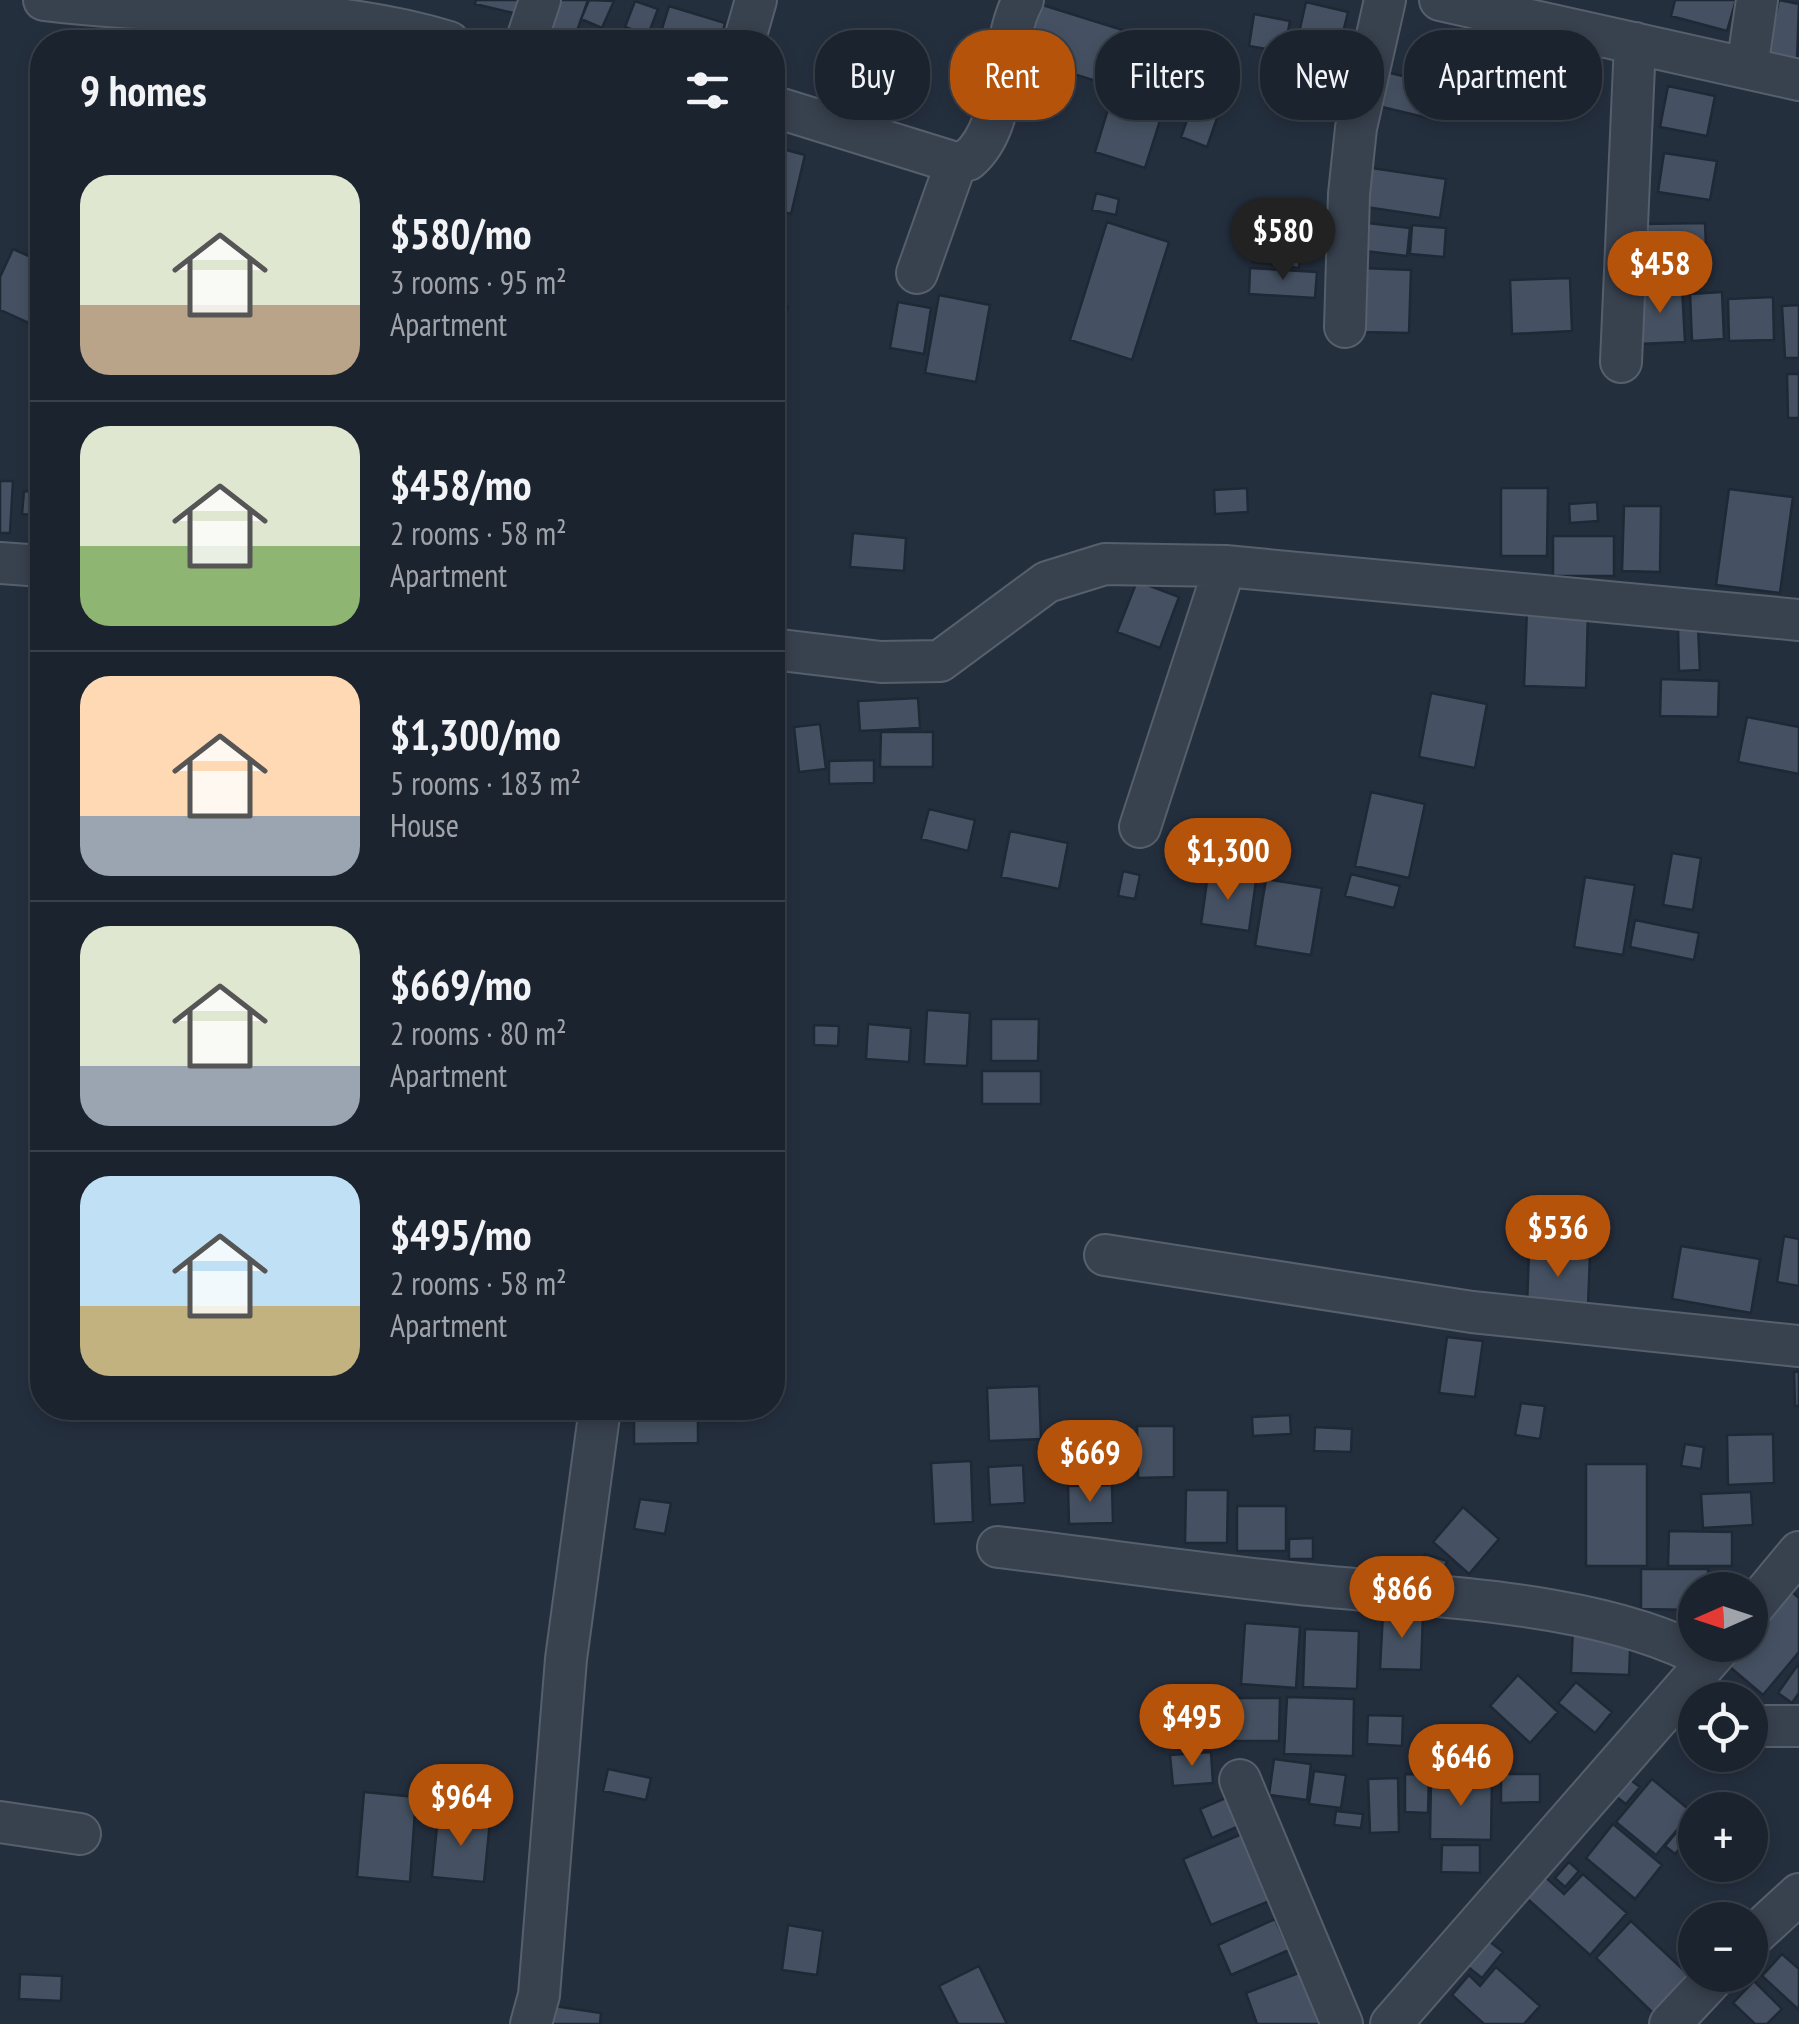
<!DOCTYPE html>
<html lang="en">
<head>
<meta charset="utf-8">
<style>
  body { margin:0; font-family:"PT Sans Narrow",sans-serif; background:#242b36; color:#f1f3f6; height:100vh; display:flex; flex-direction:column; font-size:38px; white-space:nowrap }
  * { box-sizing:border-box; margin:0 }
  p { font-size:32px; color:#a0a4aa }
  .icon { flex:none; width:55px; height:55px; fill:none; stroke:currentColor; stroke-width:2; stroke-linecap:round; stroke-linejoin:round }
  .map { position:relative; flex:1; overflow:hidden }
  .sheet { position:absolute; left:30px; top:30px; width:755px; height:1390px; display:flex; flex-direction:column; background:#1b232e; border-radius:40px; box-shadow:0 5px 15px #0003,0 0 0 2px #39404a }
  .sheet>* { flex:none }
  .hud { position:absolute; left:815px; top:30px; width:832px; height:90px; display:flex; gap:20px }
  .needle { width:65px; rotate:267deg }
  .buttons { position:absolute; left:1678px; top:1572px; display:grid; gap:20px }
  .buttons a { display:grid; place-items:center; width:90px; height:90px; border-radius:50%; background:#1b232e; box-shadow:0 5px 15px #0003,0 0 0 2px #39404a; font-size:50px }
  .price { position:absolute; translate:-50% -85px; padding:0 22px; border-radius:35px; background:#b45309; color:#fff; font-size:32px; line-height:65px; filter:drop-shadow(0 2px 5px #0008) }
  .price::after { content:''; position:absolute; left:50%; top:60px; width:30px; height:22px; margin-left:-15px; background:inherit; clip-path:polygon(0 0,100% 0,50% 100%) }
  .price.on { background:#222; color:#fff }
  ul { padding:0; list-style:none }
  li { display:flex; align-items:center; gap:30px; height:250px; padding:0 50px }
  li+li { border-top:2px solid #39404a }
  li span { display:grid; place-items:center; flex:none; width:280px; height:200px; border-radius:30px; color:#555 }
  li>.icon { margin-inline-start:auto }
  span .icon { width:120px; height:120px; fill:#fffc; stroke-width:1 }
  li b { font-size:42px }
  h2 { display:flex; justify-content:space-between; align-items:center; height:120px; padding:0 50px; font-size:42px }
  .chip { padding:0 35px; border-radius:40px; background:#1b232e; box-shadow:0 5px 15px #0003,0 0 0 2px #39404a; font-size:35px; line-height:90px }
  .chip.on { background:#b45309; color:#fff }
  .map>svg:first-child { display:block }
  .building { fill:#455162; stroke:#1f2835; stroke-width:2.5 }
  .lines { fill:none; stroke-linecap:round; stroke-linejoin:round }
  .street-casing { stroke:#565f6c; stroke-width:44 }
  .street { stroke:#38414e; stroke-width:40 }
</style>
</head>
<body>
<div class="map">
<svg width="1799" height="2024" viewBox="0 0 1799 2024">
  <rect width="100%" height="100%" fill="#242f3e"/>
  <path class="building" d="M476 0H530L526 16 475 4Z
    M553 0H588L573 42H537Z
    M589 0 614 1 602 28 581 19Z
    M1675 0H1736L1727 31 1671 16Z
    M1779 0 1799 4 1797 61 1767 54Z
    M635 1 658 9 648 35 625 27Z
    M1033 2 1129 32 1112 86 1016 56Z
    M1306 2 1348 12 1334 69 1293 59Z
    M669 6 725 23 720 42H658Z
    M1254 14 1290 21 1284 52 1249 46Z
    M1494 32 1542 43 1529 106 1480 95Z
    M1272 68 1306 77 1299 102 1265 93Z
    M1382 71 1444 86 1436 120 1374 105Z
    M1668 86 1715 96 1707 136 1660 127Z
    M1113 93 1164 108 1145 168 1095 152Z
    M1196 95 1222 104 1207 147 1181 137Z
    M772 146 805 155 791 214 772 209Z
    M1664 153 1717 161 1710 200 1658 192Z
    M1365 167 1446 179 1440 218 1359 206Z
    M1096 193 1119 199 1116 215 1092 210Z
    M39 201H42V234L35 233Z
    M1258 218 1304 224 1299 268 1253 262Z
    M1107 222 1169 242 1132 360 1070 340Z
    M1359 222 1410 228 1407 256 1356 250Z
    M1705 223 1707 272 1645 273 1644 224Z
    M1412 225 1446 228 1444 257 1410 254Z
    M13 249 42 262V329L0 310V277Z
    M1250 268 1317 272 1315 298 1249 294Z
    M1362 268 1411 270 1409 333 1361 332Z
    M772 274H785V295H772Z
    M1570 278 1572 331 1512 334 1510 280Z
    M1682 287 1685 342 1638 344 1636 289Z
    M1722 292 1724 339 1692 341 1690 294Z
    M939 295 990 305 976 382 925 373Z
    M1773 297 1774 340 1729 341 1728 299Z
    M772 302 788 307 772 352Z
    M898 302 931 308 924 354 890 348Z
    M1799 305V358H1785L1782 306Z
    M1787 374H1799V418H1788Z
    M0 481H13L10 533H0Z
    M1247 488 1248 512 1215 514 1214 490Z
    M1501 488H1548L1547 556H1501Z
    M1729 489 1793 497 1780 593 1716 585Z
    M24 491 42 493V516L22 514Z
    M1597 502 1598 521 1570 523 1569 504Z
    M1624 506H1661L1660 572 1622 571Z
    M853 533 906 538 904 571 850 567Z
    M1553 536H1614V576H1553Z
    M1137 581 1179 597 1160 648 1117 632Z
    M1527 609 1588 611 1586 688 1524 686Z
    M1678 627H1698L1700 670 1679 671Z
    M1661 679 1719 681 1718 717 1660 716Z
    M1431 693 1487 704 1475 768 1419 757Z
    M918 698 920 728 860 731 858 701Z
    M1747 717 1799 727V774L1738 762Z
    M820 724 826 769 799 772 794 727Z
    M881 732H933V767H880Z
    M874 760V783L829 784V761Z
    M1371 792 1425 804 1409 878 1355 866Z
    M929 809 975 820 968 851 921 839Z
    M1010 831 1068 843 1059 889 1001 877Z
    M1672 853 1701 858 1693 910 1663 905Z
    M1123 871 1140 875 1135 899 1118 896Z
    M1208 874 1256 881 1249 931 1201 924Z
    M1351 874 1400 886 1394 908 1345 896Z
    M1585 877 1635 885 1623 955 1574 947Z
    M1266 879 1322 888 1311 955 1255 946Z
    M1635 920 1699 933 1694 960 1630 947Z
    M927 1010 970 1013 967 1066 924 1064Z
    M991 1019H1039L1038 1061H991Z
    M868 1024 911 1028 909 1062 866 1059Z
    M814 1025 839 1026 838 1046 814 1045Z
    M982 1071H1041V1104H982Z
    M1784 1236 1799 1239V1286L1777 1282Z
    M1681 1246 1760 1259 1751 1313 1672 1299Z
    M1529 1252 1590 1254 1588 1307 1527 1305Z
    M1447 1337 1483 1341 1475 1397 1439 1393Z
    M1799 1371V1406H1795L1794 1372Z
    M1039 1386 1041 1439 989 1441 987 1388Z
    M1521 1403 1545 1406 1540 1439 1515 1435Z
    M634 1408H698V1443L634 1444Z
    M1290 1415 1291 1434 1253 1436 1252 1417Z
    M1137 1426H1174V1477L1138 1478Z
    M1315 1427 1352 1429 1351 1452 1314 1451Z
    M1773 1434 1774 1483 1728 1485 1727 1435Z
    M1685 1444 1704 1447 1701 1469 1681 1466Z
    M971 1461 973 1522 934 1524 931 1463Z
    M1586 1464H1647V1566H1586Z
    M1023 1465 1025 1503 990 1505 988 1467Z
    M1112 1485 1113 1523 1069 1524 1068 1486Z
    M1186 1490H1228L1227 1543H1185Z
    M1751 1492 1753 1525 1703 1528 1701 1494Z
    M640 1499 671 1503 665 1534 634 1529Z
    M1237 1506H1286V1551H1237Z
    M1463 1507 1499 1539 1469 1574 1433 1542Z
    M1669 1531 1732 1532V1566H1668Z
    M1313 1538V1559H1289V1539Z
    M1425 1554 1447 1561 1442 1576 1420 1568Z
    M1641 1569H1708L1709 1590H1695V1610L1641 1609Z
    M1786 1587 1799 1598V1652L1763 1695 1724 1662 1738 1645H1750V1631Z
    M1383 1612 1423 1614 1421 1670 1380 1669Z
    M1245 1623 1300 1627 1296 1688 1241 1684Z
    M1573 1627 1631 1629 1629 1675 1571 1673Z
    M1305 1629 1359 1631 1357 1689 1303 1687Z
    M1799 1663V1693L1792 1703 1778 1693Z
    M1518 1675 1558 1712 1530 1743 1490 1706Z
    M1576 1682 1612 1712 1595 1733 1558 1703Z
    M1287 1697 1354 1699 1353 1756 1284 1754Z
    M1233 1698H1280L1279 1741H1233Z
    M1368 1715 1403 1716 1402 1746 1367 1744Z
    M1429 1744H1463V1768L1429 1767Z
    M1211 1752 1213 1783 1173 1786 1170 1755Z
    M1274 1759 1311 1764 1307 1800 1269 1795Z
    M608 1769 651 1778 646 1800 603 1791Z
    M1314 1771 1346 1775 1341 1808 1309 1804Z
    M1405 1774 1429 1775 1428 1813 1405 1812Z
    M1501 1774H1540V1802L1501 1803Z
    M1431 1777 1492 1778 1491 1840 1430 1839Z
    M1398 1778 1399 1832 1370 1833 1368 1779Z
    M1628 1778 1640 1787 1626 1804 1614 1795Z
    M1652 1779 1692 1812 1656 1855 1616 1822Z
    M364 1792 416 1797 410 1882 357 1877Z
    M1228 1797 1239 1826 1212 1838 1200 1809Z
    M1336 1811 1363 1814 1361 1828 1334 1825Z
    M438 1816 490 1821 484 1882 432 1877Z
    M1685 1822 1695 1830 1675 1854 1665 1846Z
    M1613 1824 1662 1865 1635 1899 1586 1858Z
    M1244 1833 1272 1900 1211 1925 1183 1859Z
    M1442 1845H1480V1873L1441 1872Z
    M1569 1862 1579 1871 1565 1887 1555 1878Z
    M1541 1873 1564 1894 1583 1874 1627 1913 1590 1955 1522 1894Z
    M1275 1919 1289 1950 1231 1975 1218 1945Z
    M1631 1921 1690 1976 1654 2014 1596 1958Z
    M788 1925 823 1931 817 1975 782 1970Z
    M1484 1937 1503 1952 1482 1978 1463 1963Z
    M1782 1954 1799 1969V2010L1762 1976Z
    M979 1966 1007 2024H958L939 1986Z
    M1496 1967 1540 2006 1524 2024H1484L1452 1995 1469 1975 1480 1986Z
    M1309 1969 1329 2024H1257L1246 1993Z
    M20 1974 62 1976 61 2001 19 1999Z
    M1754 1981 1782 2009 1767 2024H1755L1733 2003Z
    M554 2006 601 2013 600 2024H552Z"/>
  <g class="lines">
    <defs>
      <path id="street" d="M44 0C184 18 311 0 449 42
        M1440 0 1799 80
        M526 42 540 0
        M744 42 756 0
        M1747 68 1757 0
        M772 106 956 163 968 160C1010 125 998 47 1023 0
        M917 273 956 163
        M1345 327 1349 194 1356 128 1385 0
        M1621 362 1635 43
        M0 563 42 566
        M772 649 881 662 940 661 1047 582 1105 564 1225 566 1799 620
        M1140 827 1225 566
        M1105 1255 1472 1312 1799 1346
        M998 1547C1109 1560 1220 1577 1331 1587 1450 1598 1605 1603 1709 1660
        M1750 1611 1799 1552
        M1750 1726H1799
        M1240 1780 1342 2024
        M0 1822 80 1834
        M1750 1939 1799 1894
        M531 2024 539 1995 566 1659 600 1408
        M1391 2024 1722 1645
        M1670 2024 1716 1975"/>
    </defs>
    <use href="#street" class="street-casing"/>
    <use href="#street" class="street"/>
  </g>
</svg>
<div class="buttons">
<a><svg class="needle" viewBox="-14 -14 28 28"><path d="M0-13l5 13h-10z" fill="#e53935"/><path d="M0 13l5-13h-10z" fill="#a0a4aa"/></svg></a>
<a><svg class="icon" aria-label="locate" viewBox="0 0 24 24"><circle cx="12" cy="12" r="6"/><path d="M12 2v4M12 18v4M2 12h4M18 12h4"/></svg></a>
<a>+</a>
<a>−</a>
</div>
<b class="price on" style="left:1283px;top:283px">$580</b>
<b class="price" style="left:1660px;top:316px">$458</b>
<b class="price" style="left:1228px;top:903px">$1,300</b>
<b class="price" style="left:1558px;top:1280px">$536</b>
<b class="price" style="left:1090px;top:1505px">$669</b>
<b class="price" style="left:1402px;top:1641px">$866</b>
<b class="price" style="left:1192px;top:1769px">$495</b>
<b class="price" style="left:1461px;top:1809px">$646</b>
<b class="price" style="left:461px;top:1849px">$964</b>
<div class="hud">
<a class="chip">Buy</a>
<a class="chip on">Rent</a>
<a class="chip">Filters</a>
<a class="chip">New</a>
<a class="chip">Apartment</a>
</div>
<section class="sheet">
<h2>9 homes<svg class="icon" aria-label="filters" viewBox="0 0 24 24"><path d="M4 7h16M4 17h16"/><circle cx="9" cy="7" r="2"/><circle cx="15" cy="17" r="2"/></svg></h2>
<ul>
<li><span style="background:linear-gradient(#dfe7d0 65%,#b9a48a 0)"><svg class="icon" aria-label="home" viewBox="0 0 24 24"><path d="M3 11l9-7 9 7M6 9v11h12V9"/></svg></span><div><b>$580/mo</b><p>3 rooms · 95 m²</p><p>Apartment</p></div></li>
<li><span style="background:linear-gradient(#dfe7d0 60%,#8fb573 0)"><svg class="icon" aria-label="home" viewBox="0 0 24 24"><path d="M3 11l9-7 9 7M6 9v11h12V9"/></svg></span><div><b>$458/mo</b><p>2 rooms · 58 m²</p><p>Apartment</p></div></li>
<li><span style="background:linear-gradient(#ffd9b3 70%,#9aa5b1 0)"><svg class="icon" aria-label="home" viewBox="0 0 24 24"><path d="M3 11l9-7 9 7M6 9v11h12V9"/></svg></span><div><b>$1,300/mo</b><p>5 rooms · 183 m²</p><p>House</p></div></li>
<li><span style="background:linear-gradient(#dfe7d0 70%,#9aa5b1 0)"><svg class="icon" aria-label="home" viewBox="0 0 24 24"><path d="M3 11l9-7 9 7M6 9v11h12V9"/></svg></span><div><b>$669/mo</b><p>2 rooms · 80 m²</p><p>Apartment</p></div></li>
<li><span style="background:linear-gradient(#bfe0f5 65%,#c2b280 0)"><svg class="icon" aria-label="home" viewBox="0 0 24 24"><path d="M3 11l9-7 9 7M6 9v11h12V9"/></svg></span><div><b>$495/mo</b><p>2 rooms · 58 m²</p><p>Apartment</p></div></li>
</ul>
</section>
</div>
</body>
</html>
